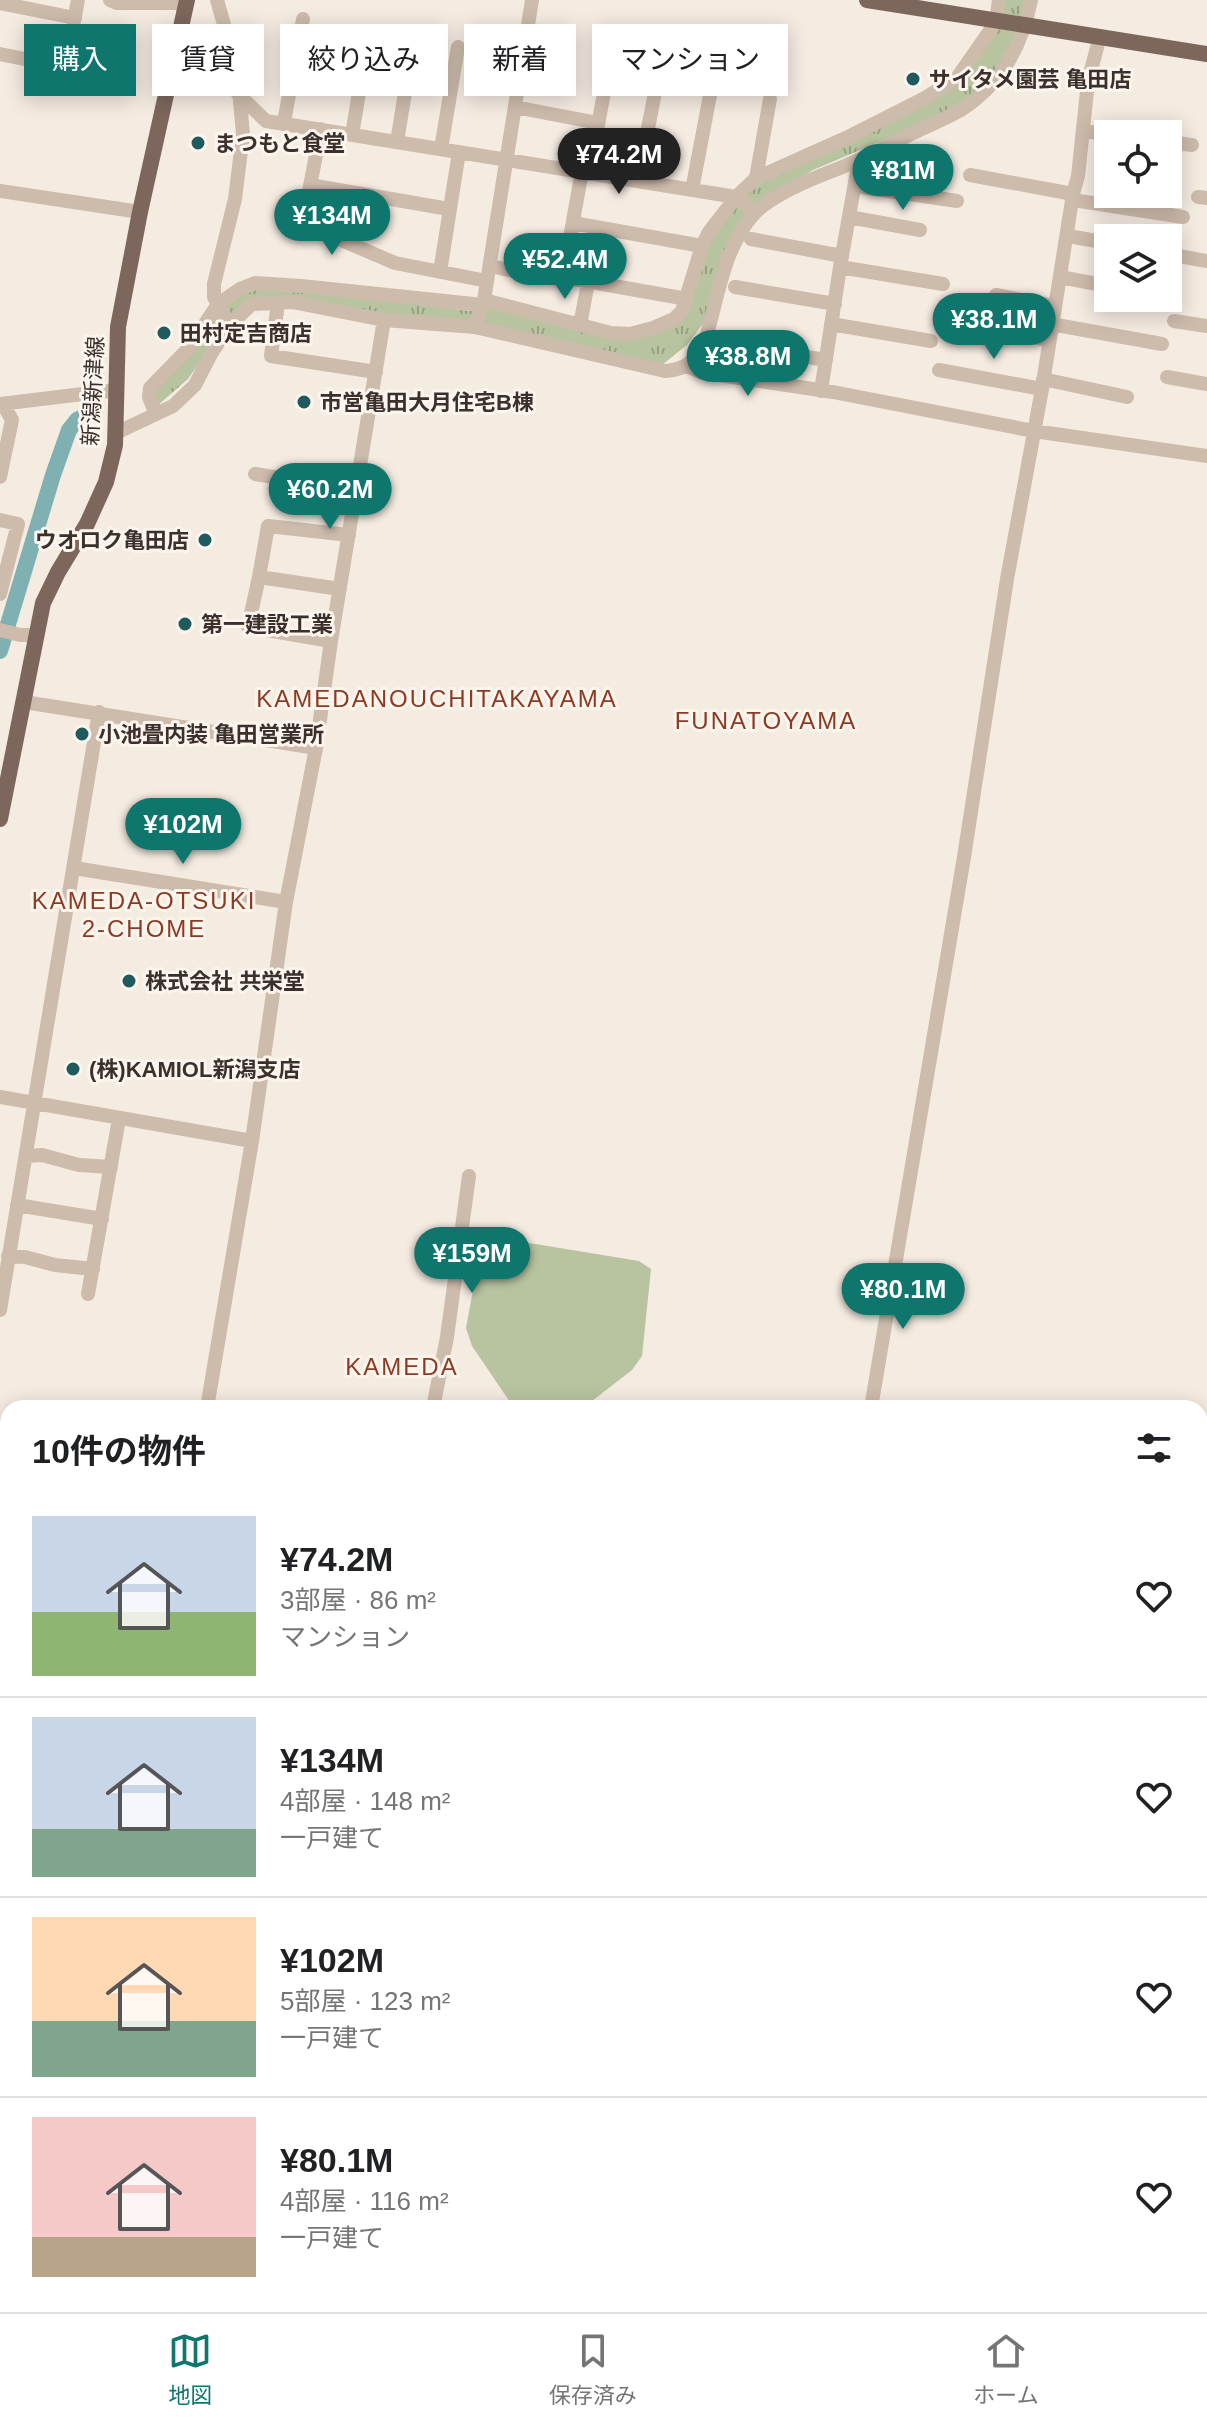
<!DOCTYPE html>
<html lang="ja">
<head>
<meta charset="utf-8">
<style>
  body { margin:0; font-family:Helvetica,"Noto Sans JP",sans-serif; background:#f6f6f6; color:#202124; height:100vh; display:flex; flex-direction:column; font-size:30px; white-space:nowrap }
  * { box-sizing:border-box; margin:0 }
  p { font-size:26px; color:#757577 }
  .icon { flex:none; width:44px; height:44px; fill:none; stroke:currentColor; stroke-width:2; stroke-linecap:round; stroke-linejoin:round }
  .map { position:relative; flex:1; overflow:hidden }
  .sheet { position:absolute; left:0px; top:1400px; width:1208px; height:912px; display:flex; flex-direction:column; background:#fff; border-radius:24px 24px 0 0; box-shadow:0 4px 20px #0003 }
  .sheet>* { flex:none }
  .hud { position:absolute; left:24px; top:24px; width:800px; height:72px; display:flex; gap:16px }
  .tools { position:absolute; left:1094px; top:120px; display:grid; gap:16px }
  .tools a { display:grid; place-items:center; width:88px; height:88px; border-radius:0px; background:#fff; box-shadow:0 4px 20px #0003; font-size:40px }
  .price { position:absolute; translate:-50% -68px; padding:0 18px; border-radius:28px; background:#0f766e; color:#fff; font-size:26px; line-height:52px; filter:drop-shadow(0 2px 4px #0008) }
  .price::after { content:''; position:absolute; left:50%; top:48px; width:24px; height:18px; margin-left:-12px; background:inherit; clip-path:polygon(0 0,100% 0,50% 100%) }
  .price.active { background:#222; color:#fff }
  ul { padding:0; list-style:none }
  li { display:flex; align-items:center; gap:24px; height:200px; padding:0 32px }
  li+li { border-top:2px solid #e0e0e0 }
  li span { display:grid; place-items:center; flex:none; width:224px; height:160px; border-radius:0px; color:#555 }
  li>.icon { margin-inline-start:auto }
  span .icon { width:96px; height:96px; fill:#fffc; stroke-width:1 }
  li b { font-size:34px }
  h2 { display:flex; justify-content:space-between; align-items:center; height:96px; padding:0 32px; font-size:34px }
  .tag { padding:0 28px; border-radius:0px; background:#fff; box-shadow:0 4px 20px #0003; font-size:28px; line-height:72px }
  .tag.active { background:#0f766e; color:#fff }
  .dock { display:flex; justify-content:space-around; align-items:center; height:112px; border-top:2px solid #e0e0e0; background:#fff; font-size:22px; color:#757577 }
  .dock a { display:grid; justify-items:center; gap:4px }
  .dock .active { color:#0f766e }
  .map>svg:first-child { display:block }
  .forest { fill:url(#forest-firs) }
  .park { fill:url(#park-tufts) }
  .pitch { fill:#b8c4a0 }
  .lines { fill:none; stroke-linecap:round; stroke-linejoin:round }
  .stream { stroke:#7fb0b2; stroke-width:3 }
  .river { stroke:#7fb0b2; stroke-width:16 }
  .minor-tunnel { stroke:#cfc6bd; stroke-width:14; stroke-dasharray:14 7; stroke-linecap:butt }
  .minor { stroke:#cdbbac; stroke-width:14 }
  .major { stroke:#7d675c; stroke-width:16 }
  .highway { stroke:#5c4a42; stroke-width:20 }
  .poi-dot { fill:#1f5a5e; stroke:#fbf5ee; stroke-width:3 }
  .labels { text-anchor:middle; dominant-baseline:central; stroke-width:6; stroke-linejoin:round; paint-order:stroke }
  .poi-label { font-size:22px; font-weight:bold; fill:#3b302b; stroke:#fbf5ee; text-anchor:start }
  .street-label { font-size:22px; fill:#3b302b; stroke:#fbf5ee }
  .neighbourhood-label { font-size:24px; letter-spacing:2px; fill:#8c3b22; stroke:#fbf5ee }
</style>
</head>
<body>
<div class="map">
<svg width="1207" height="2312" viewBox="0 0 1207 2312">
  <defs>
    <pattern id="forest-firs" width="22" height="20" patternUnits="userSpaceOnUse" patternTransform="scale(2)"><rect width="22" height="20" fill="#b8c4a0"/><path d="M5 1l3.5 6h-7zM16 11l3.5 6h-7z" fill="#97a083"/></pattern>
    <pattern id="park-tufts" width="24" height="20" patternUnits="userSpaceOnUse" patternTransform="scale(2)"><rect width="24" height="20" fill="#b8c4a0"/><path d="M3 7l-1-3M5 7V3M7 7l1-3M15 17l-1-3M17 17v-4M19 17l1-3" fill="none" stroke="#97a083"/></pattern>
  </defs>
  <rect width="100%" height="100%" fill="#f4ebe1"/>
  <path class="forest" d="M182 2304H356L452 2310V2312H236Z
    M740 2304H884L853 2312H603L667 2310Z"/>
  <path class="park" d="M1004 0H1025L1019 35 991 76 973 94 936 118 813 170 759 204 705 321 687 345 653 372 587 355 295 300 251 302 224 327 188 379 157 406 154 387 225 303 256 285 471 311 495 307 618 337 671 327 711 236 744 196 769 177 959 80Z"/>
  <path class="pitch" d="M493 1237 639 1261 651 1269 642 1356 632 1370 583 1408H514L472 1346 466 1328 481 1247Z"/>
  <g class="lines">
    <path class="stream" d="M0 1827 8 1821
      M1200 1973 1207 1979"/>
    <path class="river" d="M0 651 53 475 69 430 77 420 95 411"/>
    <path class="minor-tunnel" d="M456 2312 457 2304"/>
    <path class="minor" d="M110 0 117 3H187
      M217 0 231 49 238 80 243 134 235 199 214 284V297L230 325
      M0 3 75 18
      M0 54 65 67 78 0
      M238 94 266 121 736 197 755 212
      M515 107 598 123
      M284 122 303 19
      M321 129 304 217 311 227 395 263 487 281
      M1083 131 1108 134
      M352 135 369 32
      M397 142 414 37
      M1168 142 1192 145
      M441 149 458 47
      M582 171 563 277 687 299
      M589 172 604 93
      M970 175 1073 194
      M756 178 770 99
      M638 180 658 77
      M310 185 449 209
      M855 186 957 201
      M692 190 711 90
      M0 191 140 212
      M1198 197 1207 198
      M1073 200 1183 217
      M849 217 920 230
      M573 223 702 246
      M1068 236 1108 243
      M751 239 842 256
      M1168 254 1207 261
      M490 266 535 275
      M840 267 943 284
      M440 272 459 152
      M1060 277 1108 286
      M735 287 835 304
      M996 295 1054 306
      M1168 296 1171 297
      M484 300 611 333 630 334 653 328 674 319 682 311 702 246 709 232 736 197 756 178 846 138 925 98 957 78 996 22 999 0
      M278 303 271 356 376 372
      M1174 321 1207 326
      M948 322 1049 340
      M831 324 931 341
      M1051 324 1162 344
      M580 325 588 283
      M475 327 484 300 532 0
      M720 343 826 360
      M687 366 700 372 833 392 1034 431 1207 456
      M939 370 1042 389
      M1167 377 1207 384
      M1043 379 1127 397
      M821 391 840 267 859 160
      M0 404 116 390
      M156 414 149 397 150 388 189 348 218 304 240 289 255 283 301 286 483 305
      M116 433 173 406 195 385 211 354 230 325 252 304 292 302 384 320 475 327 665 371C685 370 695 361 704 344 718 301 722 249 754 214 771 195 816 177 840 168 864 158 888 146 911 134 928 126 945 119 961 110 1002 83 1022 46 1031 0
      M255 474 356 490
      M0 477 12 420 3 404
      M0 520 18 524 0 594
      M259 577 340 589
      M0 630 20 635H36
      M331 641 248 627 259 577 268 526 349 535
      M24 702 316 748
      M74 868 286 902
      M0 1097 252 1141
      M26 1156 42 1155 79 1165 111 1167
      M17 1205 102 1219
      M8 1256 25 1257 55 1265 93 1269
      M88 1294 119 1119
      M0 1310 99 712
      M207 1408 252 1141 286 902 316 748 331 641 384 320
      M433 1408 447 1337 469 1176
      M871 1408 964 857 1007 579 1042 389 1073 194 1078 176 1088 82 1100 36
      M0 1578 8 1580
      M1200 1592 1207 1590
      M0 2175 8 2177
      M1200 2179 1207 2178
      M1200 2262 1207 2261
      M0 2271 8 2274
      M162 2304 214 2312
      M9 2312 10 2304
      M888 2312 965 2310 1003 2312
      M1113 2312 1114 2304"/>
    <path class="major" d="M867 0 1207 54
      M0 819 43 603 58 572 87 524 106 482 115 445 118 327 140 212 187 0"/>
    <path class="highway" d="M1200 2213 1207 2212
      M0 2214 8 2216
      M1200 2229 1207 2228
      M0 2231 8 2233"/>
  </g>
  <g class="poi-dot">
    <circle cx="913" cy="79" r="8"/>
    <circle cx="198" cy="143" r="8"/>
    <circle cx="164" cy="333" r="8"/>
    <circle cx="304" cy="402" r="8"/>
    <circle cx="205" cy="540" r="8"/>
    <circle cx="185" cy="624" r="8"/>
    <circle cx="82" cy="734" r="8"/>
    <circle cx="129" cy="981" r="8"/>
    <circle cx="73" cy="1069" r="8"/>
  </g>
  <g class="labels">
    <g class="poi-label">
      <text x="929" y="79">サイタメ園芸 亀田店</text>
      <text x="214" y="143">まつもと食堂</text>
      <text x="180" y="333">田村定吉商店</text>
      <text x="320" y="402">市営亀田大月住宅B棟</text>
      <text x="189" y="540" text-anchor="end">ウオロク亀田店</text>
      <text x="201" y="624">第一建設工業</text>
      <text x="98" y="734">小池畳内装 亀田営業所</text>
      <text x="145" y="981">株式会社 共栄堂</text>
      <text x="89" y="1069">(株)KAMIOL新潟支店</text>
    </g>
    <g class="street-label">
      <text transform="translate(93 391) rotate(-87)">新潟新津線</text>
    </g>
    <g class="neighbourhood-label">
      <text x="437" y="698">KAMEDANOUCHITAKAYAMA</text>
      <text x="766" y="720">FUNATOYAMA</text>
      <text x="144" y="900">KAMEDA-OTSUKI<tspan x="144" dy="28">2-CHOME</tspan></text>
      <text x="402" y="1366">KAMEDA</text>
    </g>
  </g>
</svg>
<div class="tools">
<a><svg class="icon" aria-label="locate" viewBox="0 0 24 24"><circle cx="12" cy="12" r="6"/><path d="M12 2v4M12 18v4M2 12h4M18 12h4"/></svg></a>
<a><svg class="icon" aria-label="layers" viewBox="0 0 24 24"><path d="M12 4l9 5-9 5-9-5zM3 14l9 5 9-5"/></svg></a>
</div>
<b class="price active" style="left:619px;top:196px">¥74.2M</b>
<b class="price" style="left:903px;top:212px">¥81M</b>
<b class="price" style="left:332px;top:257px">¥134M</b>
<b class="price" style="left:565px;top:301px">¥52.4M</b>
<b class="price" style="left:994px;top:361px">¥38.1M</b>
<b class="price" style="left:748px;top:398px">¥38.8M</b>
<b class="price" style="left:330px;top:531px">¥60.2M</b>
<b class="price" style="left:183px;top:866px">¥102M</b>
<b class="price" style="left:472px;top:1295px">¥159M</b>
<b class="price" style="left:903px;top:1331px">¥80.1M</b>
<div class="hud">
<a class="tag active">購入</a>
<a class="tag">賃貸</a>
<a class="tag">絞り込み</a>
<a class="tag">新着</a>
<a class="tag">マンション</a>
</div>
<section class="sheet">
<h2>10件の物件<svg class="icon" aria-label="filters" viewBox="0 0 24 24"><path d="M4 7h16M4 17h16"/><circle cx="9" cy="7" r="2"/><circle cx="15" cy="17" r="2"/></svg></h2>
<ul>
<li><span style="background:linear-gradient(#c9d6e8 60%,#8fb573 0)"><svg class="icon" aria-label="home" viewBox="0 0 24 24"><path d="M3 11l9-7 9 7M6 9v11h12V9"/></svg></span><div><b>¥74.2M</b><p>3部屋 · 86 m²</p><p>マンション</p></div><svg class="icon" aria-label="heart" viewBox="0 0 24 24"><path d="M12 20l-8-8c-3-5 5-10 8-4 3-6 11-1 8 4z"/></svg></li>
<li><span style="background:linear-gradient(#c9d6e8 70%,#7fa58c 0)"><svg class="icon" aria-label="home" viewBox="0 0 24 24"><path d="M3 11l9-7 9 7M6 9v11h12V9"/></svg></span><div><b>¥134M</b><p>4部屋 · 148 m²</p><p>一戸建て</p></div><svg class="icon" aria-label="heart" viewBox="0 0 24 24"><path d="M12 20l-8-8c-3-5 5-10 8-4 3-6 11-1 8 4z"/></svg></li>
<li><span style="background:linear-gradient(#ffd9b3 65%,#7fa58c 0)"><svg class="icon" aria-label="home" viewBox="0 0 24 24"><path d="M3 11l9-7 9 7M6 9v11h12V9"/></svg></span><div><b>¥102M</b><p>5部屋 · 123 m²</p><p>一戸建て</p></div><svg class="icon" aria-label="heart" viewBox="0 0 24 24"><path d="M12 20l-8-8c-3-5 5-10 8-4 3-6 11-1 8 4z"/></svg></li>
<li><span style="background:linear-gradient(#f6c9c9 75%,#b9a48a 0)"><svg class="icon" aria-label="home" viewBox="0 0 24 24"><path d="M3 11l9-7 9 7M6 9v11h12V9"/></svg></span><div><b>¥80.1M</b><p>4部屋 · 116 m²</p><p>一戸建て</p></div><svg class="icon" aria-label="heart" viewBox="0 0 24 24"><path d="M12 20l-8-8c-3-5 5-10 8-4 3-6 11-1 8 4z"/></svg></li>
</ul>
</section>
</div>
<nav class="dock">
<a class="active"><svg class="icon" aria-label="map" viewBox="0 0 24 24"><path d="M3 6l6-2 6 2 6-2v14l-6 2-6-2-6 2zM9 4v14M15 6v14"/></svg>地図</a>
<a><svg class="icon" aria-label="saved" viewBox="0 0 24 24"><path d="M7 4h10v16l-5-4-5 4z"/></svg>保存済み</a>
<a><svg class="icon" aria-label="home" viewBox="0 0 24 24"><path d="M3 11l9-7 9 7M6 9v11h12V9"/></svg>ホーム</a>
</nav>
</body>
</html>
